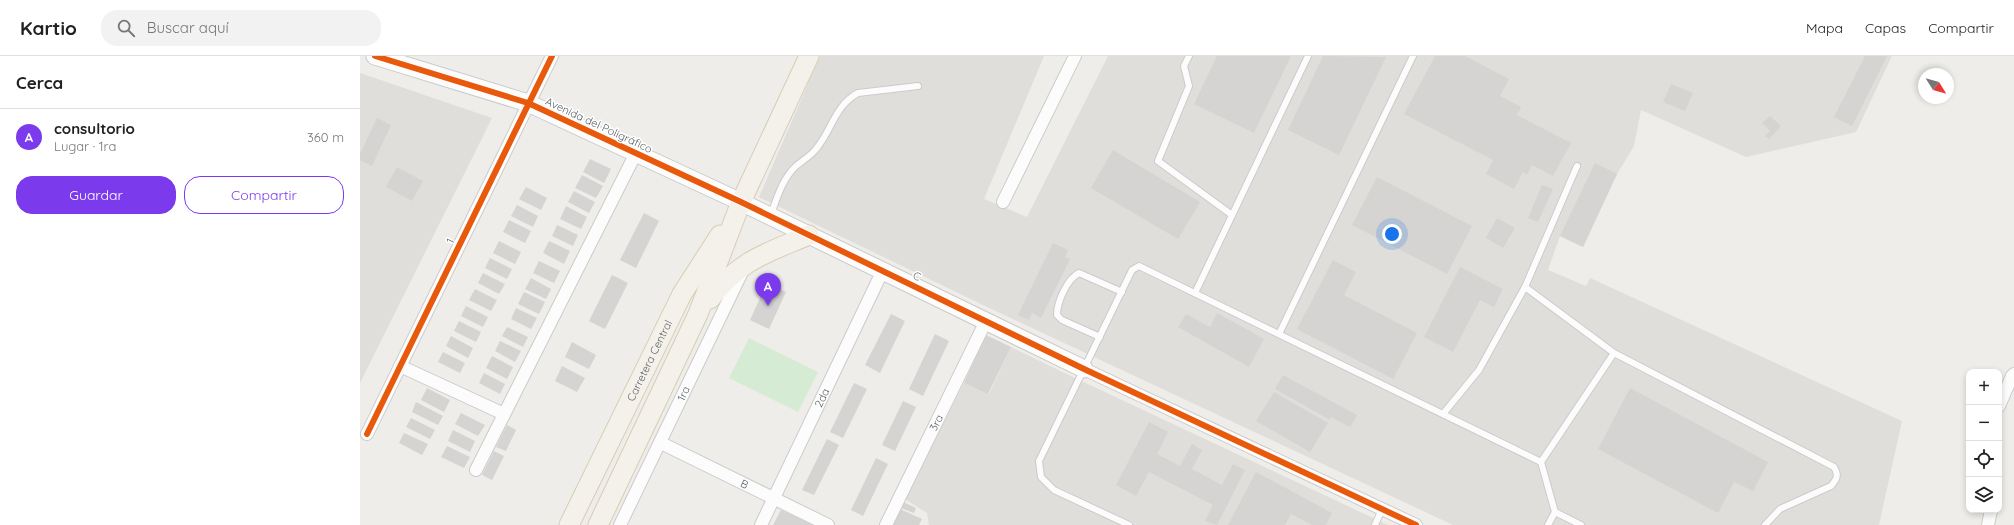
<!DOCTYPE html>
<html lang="es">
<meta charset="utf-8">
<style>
:root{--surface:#fff;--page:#f2f2f2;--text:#222;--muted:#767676;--line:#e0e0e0;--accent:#7c3aed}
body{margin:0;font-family:Quicksand,sans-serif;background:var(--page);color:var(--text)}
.controls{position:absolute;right:12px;bottom:12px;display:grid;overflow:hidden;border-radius:8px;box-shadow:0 2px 6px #0003}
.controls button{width:36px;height:36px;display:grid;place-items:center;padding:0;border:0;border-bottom:1px solid var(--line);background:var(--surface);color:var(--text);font:20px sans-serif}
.compass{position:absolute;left:1558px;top:12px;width:36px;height:36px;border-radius:50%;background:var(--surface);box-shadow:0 2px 6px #0003;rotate:127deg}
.you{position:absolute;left:1032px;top:178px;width:14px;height:14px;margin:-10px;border:3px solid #fff;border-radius:50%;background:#1a73e8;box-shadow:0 0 0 6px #1a73e833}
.badge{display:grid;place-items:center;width:26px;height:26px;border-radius:50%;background:var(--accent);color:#fff;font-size:13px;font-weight:700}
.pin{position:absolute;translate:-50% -33px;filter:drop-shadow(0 1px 2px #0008)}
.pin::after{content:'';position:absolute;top:21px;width:14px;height:12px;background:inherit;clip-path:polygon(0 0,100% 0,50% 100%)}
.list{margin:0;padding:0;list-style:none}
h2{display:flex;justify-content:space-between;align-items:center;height:52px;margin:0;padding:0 16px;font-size:17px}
h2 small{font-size:13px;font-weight:400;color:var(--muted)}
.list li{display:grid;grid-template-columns:26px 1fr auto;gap:12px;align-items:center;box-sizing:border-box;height:56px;padding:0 16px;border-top:1px solid var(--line)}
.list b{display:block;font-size:15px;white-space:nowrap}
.list p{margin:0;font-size:13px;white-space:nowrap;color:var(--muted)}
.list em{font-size:13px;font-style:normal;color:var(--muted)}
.actions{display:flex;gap:8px;padding:12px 16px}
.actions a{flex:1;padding:9px 0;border:1px solid var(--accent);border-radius:16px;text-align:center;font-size:14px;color:var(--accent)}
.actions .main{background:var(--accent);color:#fff}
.icon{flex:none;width:22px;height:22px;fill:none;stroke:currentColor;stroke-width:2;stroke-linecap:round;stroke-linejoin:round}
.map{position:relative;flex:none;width:1654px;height:469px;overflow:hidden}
header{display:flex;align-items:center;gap:24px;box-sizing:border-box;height:56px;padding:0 20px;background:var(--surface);border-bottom:1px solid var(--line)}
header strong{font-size:19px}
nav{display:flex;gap:22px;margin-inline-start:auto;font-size:14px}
.search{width:280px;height:36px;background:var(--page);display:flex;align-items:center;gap:10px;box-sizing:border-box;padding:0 14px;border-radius:16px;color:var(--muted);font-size:15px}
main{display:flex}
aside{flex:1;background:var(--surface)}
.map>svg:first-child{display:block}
</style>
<header>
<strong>Kartio</strong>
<div class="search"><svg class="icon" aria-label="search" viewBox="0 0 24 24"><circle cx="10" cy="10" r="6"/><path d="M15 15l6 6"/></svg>Buscar aquí</div>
<nav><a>Mapa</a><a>Capas</a><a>Compartir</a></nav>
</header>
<main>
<aside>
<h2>Cerca<small></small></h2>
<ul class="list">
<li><span class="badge">A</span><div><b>consultorio</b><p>Lugar · 1ra</p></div><em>360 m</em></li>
</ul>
<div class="actions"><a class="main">Guardar</a><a>Compartir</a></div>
</aside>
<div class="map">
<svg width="1654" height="469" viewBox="0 0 1654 469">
<rect width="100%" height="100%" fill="#eeede9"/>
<g fill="#dfdeda">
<path d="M460,0H684L624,143L667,161L748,0H1532L1496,76L1386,101L1281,54L1274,90L1257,118L1223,191L1200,180L1188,214L1226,230L1230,222L1542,365L1519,469H1093L623,249L399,141Z"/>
<path d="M0,17L132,62L0,327Z"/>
<path d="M651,291L715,322L1028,469H569L567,457L545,443L604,327L629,338Z"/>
</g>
<path fill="#d6ebd3" d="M389,282L458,316L438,356L369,322Z"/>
<g fill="#d5d4d2">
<path d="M857,0H931L894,77L834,48Z"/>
<path d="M963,0L1026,1L979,99L928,74Z"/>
<path d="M1075,0H1105L1149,23L1140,40L1161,51L1157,59L1211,87L1193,120L1172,109L1167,119L1163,116L1154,133L1126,118L1133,104L1044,58Z"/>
<path d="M1505,0H1527L1492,70L1474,61Z"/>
<path d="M1311,28L1333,37L1325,55L1303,46Z"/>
<path d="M1410,60L1421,70L1409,83L1405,80L1410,75L1402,67Z"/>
<path d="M17,62L31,69L12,110L0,104V98Z"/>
<path d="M753,94L840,146L818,183L731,132Z"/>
<path d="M230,103L251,113L244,127L223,116Z"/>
<path d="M1235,107L1257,118L1223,191L1200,180Z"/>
<path d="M37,111L63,125L52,145L26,131Z"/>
<path d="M222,119L243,130L236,142L215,132Z"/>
<path d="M1017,121L1112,170L1087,218L992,169Z"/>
<path d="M1182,129L1193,133L1178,166L1168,162Z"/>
<path d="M166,131L187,142L181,154L159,143Z"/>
<path d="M214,135L235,146L229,157L208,146Z"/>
<path d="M157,149L178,160L173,171L151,160Z"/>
<path d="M206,150L227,161L221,173L200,163Z"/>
<path d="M284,157L299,165L276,212L260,204Z"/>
<path d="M1137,162L1155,172L1143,192L1126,182Z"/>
<path d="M149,164L171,175L165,187L143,176Z"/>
<path d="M197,169L218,179L213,190L192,180Z"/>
<path d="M139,185L161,196L155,208L133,197Z"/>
<path d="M189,185L210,195L204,208L183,197Z"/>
<path d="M693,187L708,194L705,201L710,203L681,262L672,257L669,264L658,259Z"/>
<path d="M130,202L152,213L147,223L125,212Z"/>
<path d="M973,204L996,216L984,239L1057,277L1033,323L937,273Z"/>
<path d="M179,205L200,215L194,227L173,217Z"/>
<path d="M1100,211L1143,233L1134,251L1120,244L1093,296L1064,281Z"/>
<path d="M123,217L145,228L139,238L118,227Z"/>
<path d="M252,219L268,227L245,273L229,265Z"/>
<path d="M171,222L191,233L186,243L165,233Z"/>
<path d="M407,227L426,236L409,273L390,264Z"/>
<path d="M115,233L137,244L131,255L109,244Z"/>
<path d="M164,236L185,246L179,258L158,248Z"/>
<path d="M106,250L128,261L123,271L101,260Z"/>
<path d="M156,252L177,262L171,273L151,263Z"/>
<path d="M857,257L904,283L889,311L818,271L826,258L850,271Z"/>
<path d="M531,258L545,265L520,317L505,309Z"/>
<path d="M99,265L121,276L116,286L94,275Z"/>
<path d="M147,271L168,281L163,291L142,280Z"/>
<path d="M575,278L589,285L563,340L549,333Z"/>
<path d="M626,279L651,291L628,338L604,327Z"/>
<path d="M91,280L113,292L108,302L86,290Z"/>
<path d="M140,285L161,295L155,306L135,295Z"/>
<path d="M212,286L236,299L229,313L205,301Z"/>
<path d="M83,296L105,307L100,317L78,306Z"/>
<path d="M132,300L153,311L147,323L126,312Z"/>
<path d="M202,310L225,322L217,336L195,325Z"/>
<path d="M124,317L145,328L140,338L119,327Z"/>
<path d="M923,319L997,359L990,371L971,361L970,364L915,333Z"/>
<path d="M494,327L507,333L483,382L470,376Z"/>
<path d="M67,332L90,344L84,356L61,344Z"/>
<path d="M1270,332L1408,406L1393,435L1374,426L1358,457L1238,393Z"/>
<path d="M914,336L968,367L950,396L896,365Z"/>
<path d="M543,345L556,351L535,395L522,389Z"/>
<path d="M56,346L83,360L78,369L52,356Z"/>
<path d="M101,357L125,369L118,380L95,368Z"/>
<path d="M51,362L75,374L70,383L46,371Z"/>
<path d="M789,366L808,376L797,398L820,410L832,388L842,394L832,413L862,429L873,408L885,414L857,469L845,465L853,449L789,416L776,440L756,429Z"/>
<path d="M147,369L156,374L146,395L136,391Z"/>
<path d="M93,374L115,385L110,396L88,385Z"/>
<path d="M44,377L68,388L62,399L39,387Z"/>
<path d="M467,383L479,389L454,439L442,434Z"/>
<path d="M87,390L110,401L104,412L81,401Z"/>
<path d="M134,395L144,400L132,424L122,419Z"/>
<path d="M516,402L528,408L503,460L491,454Z"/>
<path d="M896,416L972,457L966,469H952L931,458L925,469H868Z"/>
<path d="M543,446L556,452L554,457L541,452Z"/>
<path d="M540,453L562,463L559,469H532Z"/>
<path d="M421,454L453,469H413Z"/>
</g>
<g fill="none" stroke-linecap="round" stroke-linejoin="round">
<defs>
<g id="lane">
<path d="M829,0L824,10L829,30L798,105L872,159"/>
<path d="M411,158C417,142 422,124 435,111C441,105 450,101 456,93C472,74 475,49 498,37L558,30"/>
<path d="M1165,231L1254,297"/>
<path d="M835,237L948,0"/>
<path d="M919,278L1053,0"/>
<path d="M740,281L702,264L697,259C697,246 707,223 719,217L762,236"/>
<path d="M1083,358L1119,314L1165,231L1217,110"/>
<path d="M1195,456L1221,469"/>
<path d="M769,469L694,434L681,421L679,405L772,214L779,210L1181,406"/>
<path d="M1015,469L1022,453"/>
<path d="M1188,469L1195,456L1181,406L1254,297L1474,411C1479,419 1477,423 1471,430L1420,453L1405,469"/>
</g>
<g id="street">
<path d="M643,146L715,0"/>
<path d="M40,310L144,358"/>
<path d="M724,313L1056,469"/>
<path d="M1639,350L1652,320L1654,318"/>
<path d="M7,378L192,0"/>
<path id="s1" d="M301,387L468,469"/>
<path d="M116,414L276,97"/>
<path id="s2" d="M260,469L383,214"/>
<path id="s3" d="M401,469L523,214"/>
<path id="s4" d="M526,469L626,265"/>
<path d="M1628,469L1631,454"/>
</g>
<path id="secondary" d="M15,0L168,47L381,146L724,313"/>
<g id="primary">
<path d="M350,243C379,204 407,197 449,179"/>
<path id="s5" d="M209,469L322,238L360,179"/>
<path d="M238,469L338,258L381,146L449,0"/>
</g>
</defs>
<use href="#lane" stroke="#cbcbcb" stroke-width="8"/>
<use href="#street" stroke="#cbcbcb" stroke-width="14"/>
<use href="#secondary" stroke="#c9caca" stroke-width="19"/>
<use href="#primary" stroke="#d8cdb5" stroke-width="21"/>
<use href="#lane" stroke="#fcfcfc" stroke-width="6"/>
<use href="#street" stroke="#fcfcfc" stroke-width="12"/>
<use href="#secondary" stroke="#fcfcfc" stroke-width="17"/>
<use href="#primary" stroke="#f3f1e9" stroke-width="19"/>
<defs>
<g id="cycleway">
<path d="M15,0L168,47L381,146L724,313L1056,469"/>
<path d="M7,378L192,0"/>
</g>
</defs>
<use href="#cycleway" stroke="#fff" stroke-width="8"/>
<use href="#cycleway" stroke="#e8590c" stroke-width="6"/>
</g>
<g text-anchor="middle" stroke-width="3" stroke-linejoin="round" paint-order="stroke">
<g font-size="11" fill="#5d6268" stroke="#fff">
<text transform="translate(239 69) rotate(25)" y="4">Avenida del Poligráfico</text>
<text transform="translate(90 185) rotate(-64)" y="4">1</text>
<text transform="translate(557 220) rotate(26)" y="4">C</text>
<text dy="4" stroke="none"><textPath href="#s5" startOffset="183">Carretera Central</textPath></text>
<text dy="4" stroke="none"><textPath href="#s2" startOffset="146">1ra</textPath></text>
<text dy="4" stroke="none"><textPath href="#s3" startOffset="141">2da</textPath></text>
<text dy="4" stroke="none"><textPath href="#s4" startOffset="114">3ra</textPath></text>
<text dy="4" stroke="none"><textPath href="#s1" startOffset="93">B</textPath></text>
</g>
</g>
</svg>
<div class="controls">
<button>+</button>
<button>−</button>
<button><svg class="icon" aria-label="locate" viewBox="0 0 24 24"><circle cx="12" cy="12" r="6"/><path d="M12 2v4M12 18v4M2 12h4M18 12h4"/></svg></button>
<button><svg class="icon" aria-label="layers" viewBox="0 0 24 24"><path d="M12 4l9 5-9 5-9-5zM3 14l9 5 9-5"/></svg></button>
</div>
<svg class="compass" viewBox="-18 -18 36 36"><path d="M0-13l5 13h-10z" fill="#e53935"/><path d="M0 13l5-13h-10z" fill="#767676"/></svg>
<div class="you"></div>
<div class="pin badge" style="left:408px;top:250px">A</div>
</div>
</main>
